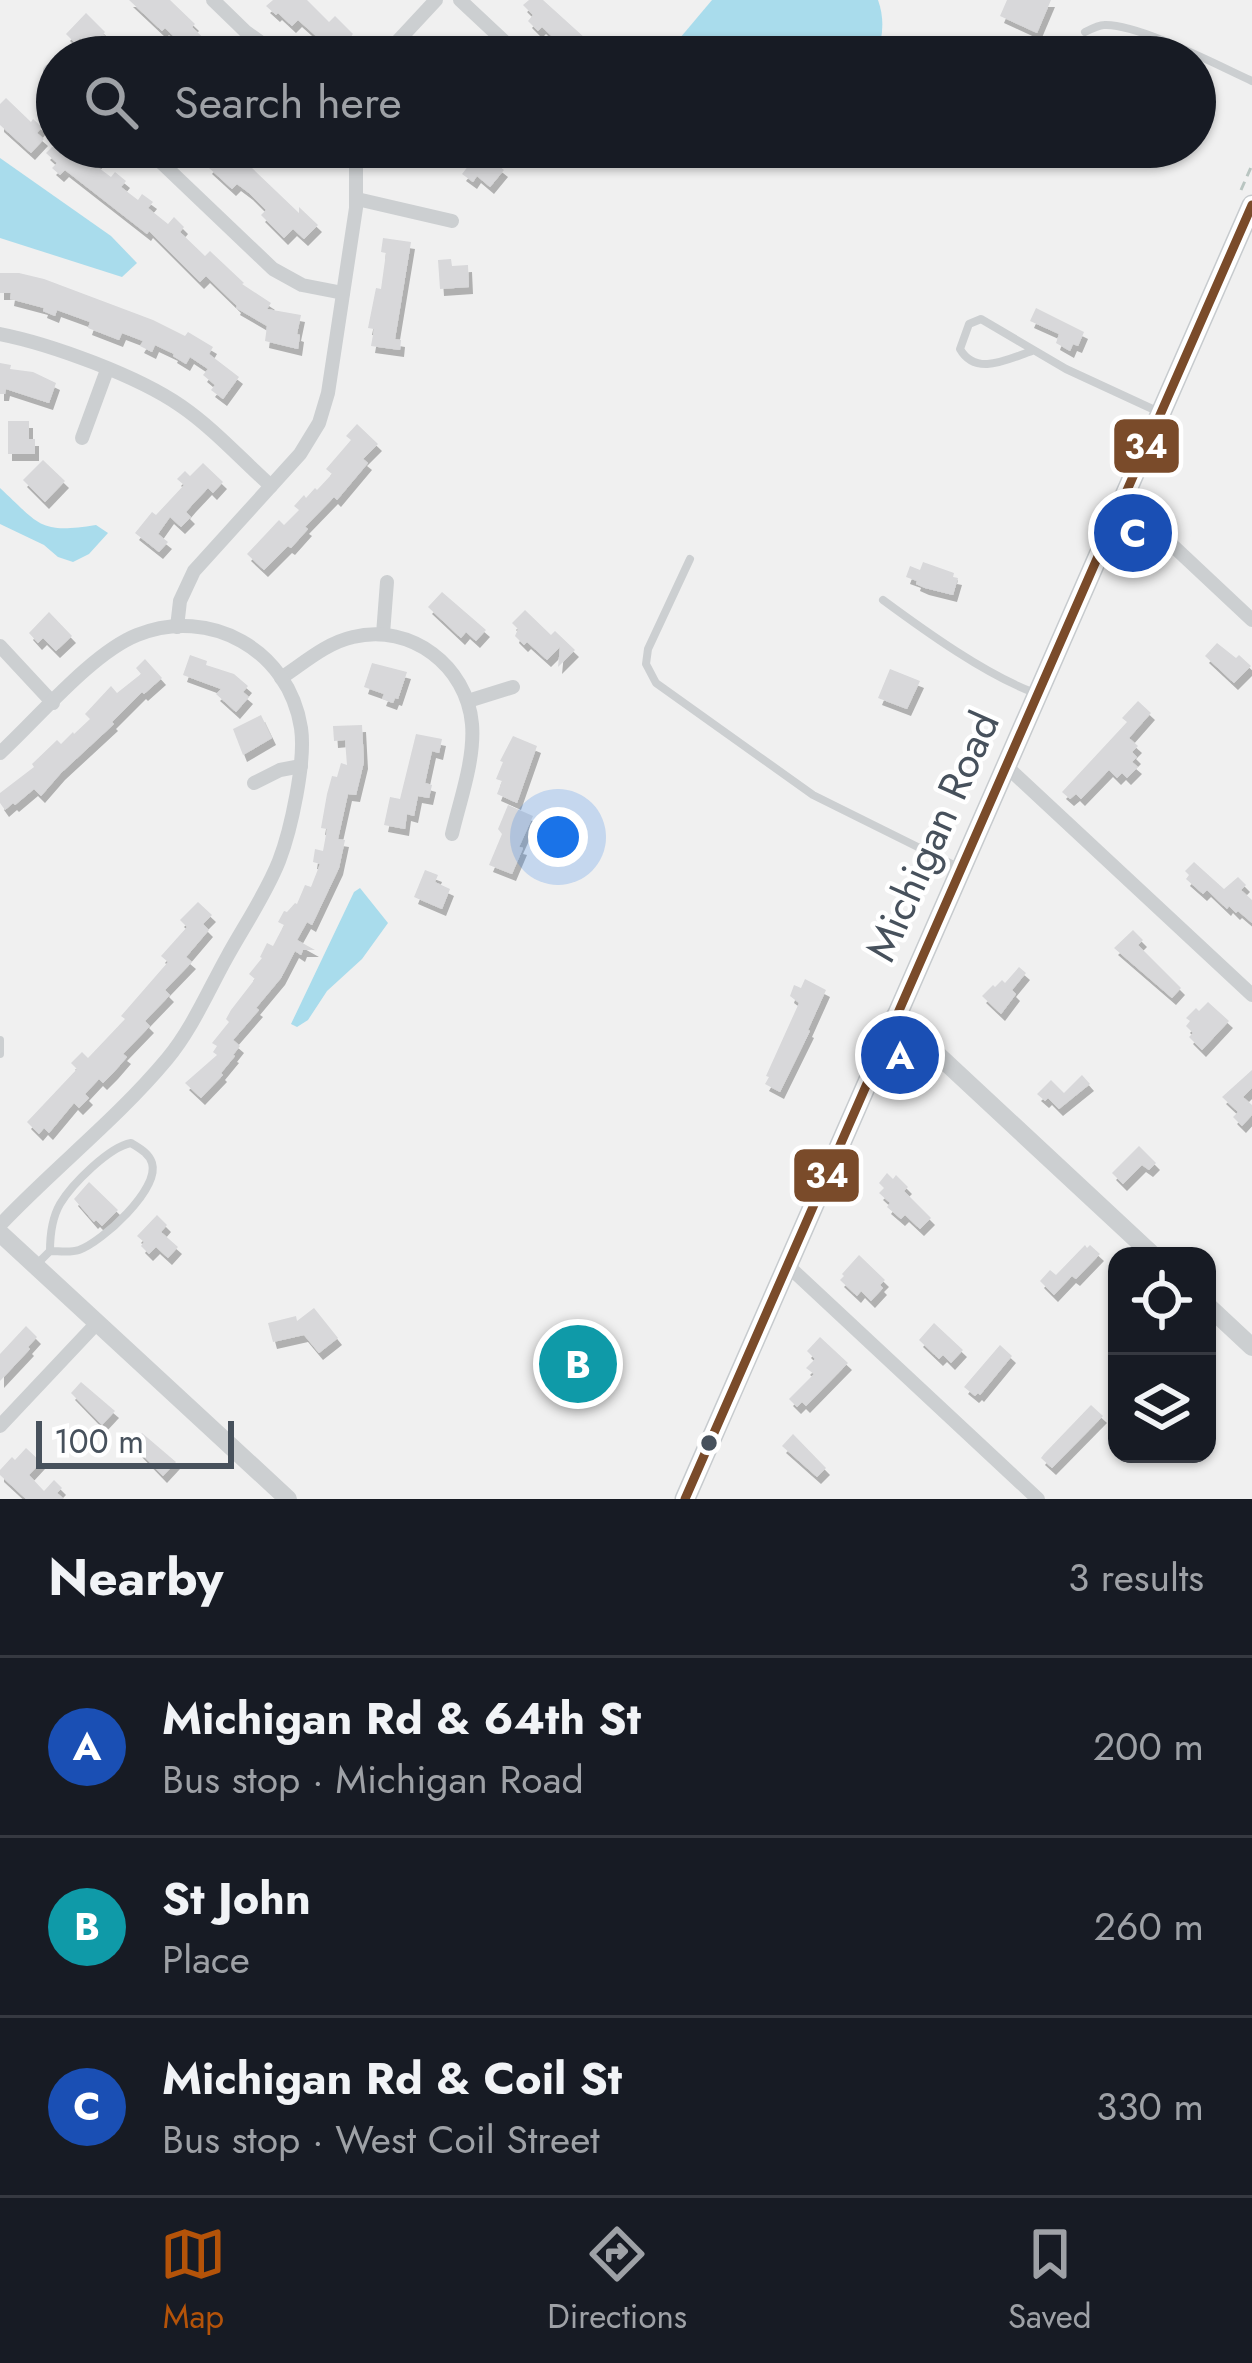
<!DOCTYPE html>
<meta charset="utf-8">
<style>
:root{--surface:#171b24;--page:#242831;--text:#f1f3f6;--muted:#9ea1a6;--line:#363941;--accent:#b45309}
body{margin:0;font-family:Jost,sans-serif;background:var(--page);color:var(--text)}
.controls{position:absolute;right:36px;bottom:36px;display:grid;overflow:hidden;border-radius:24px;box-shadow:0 3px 9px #0004}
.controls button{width:108px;height:108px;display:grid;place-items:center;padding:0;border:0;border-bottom:3px solid var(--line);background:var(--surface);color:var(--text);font:60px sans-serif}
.scale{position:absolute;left:36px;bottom:30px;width:198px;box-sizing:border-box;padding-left:12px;border:6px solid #47515c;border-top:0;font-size:33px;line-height:42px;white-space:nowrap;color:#47515c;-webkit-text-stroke:9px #fff;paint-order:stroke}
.you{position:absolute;left:558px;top:837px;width:42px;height:42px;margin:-30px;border:9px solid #fff;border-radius:50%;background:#1a73e8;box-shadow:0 0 0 18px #1a73e833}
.badge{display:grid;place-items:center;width:78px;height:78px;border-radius:50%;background:var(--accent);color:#fff;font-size:39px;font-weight:700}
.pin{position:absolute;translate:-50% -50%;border:6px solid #fff;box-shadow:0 3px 12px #0006}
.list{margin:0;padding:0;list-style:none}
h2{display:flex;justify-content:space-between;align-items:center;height:156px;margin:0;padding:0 48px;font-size:51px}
h2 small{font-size:39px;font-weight:400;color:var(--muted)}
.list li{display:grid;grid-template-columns:78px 1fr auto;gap:36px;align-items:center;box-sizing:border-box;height:180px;padding:0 48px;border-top:3px solid var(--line)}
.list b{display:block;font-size:45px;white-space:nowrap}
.list p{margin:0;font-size:39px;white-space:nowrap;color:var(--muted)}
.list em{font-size:39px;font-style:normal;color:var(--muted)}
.icon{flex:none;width:66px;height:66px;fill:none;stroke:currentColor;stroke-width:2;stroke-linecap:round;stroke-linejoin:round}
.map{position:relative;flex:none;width:1252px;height:1499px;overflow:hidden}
.search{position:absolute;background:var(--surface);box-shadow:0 3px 9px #0004;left:36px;right:36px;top:36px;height:132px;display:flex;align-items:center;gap:30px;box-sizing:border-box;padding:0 42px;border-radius:66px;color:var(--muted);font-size:45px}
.sheet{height:696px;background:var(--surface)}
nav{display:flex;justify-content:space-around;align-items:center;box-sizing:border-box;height:168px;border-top:3px solid var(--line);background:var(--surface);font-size:33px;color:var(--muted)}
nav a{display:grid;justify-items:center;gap:6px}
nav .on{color:var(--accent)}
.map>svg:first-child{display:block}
</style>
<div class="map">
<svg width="1252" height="1499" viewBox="0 0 1252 1499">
<defs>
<filter id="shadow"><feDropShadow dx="4" dy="7" stdDeviation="0" flood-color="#0004"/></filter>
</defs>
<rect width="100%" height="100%" fill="#f0f0f0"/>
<g fill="#a9dcec">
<path d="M712,0H878C885,19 883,38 876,57H664Z"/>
<path d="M0,158L111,236L137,263L122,277L0,238Z"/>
<path d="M0,488C40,525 39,534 96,525L108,533L89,554L73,562L58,557L44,545L0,524Z"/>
<path d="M360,888L388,923L362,959L327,991L308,1020L297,1027L291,1024L354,892Z"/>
</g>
<g fill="#d8d8da" filter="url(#shadow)">
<path d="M129,0H170L195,24L192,27L216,50L209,57H195L165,28L162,31Z"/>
<path d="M273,0H307L329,22L335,16L353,34L340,48L331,40L326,45L298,20L292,26L278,13L276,15L266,6Z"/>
<path d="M529,0H543L606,57H568L556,46L559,43L542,27L538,31L528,21L533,15L523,5Z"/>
<path d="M1007,0H1051L1037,33L1000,16Z"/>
<path d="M86,13L105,32L103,34L126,57H100L80,38L75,43L66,34Z"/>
<path d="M6,98L31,122L33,119L42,127L37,133L44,139L31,153L0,125V104Z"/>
<path d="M52,147H70L84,160L89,153L99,160L95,165L111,177L115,172L126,181L121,187L138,200L142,194L153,202L148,208L168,224L174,217L184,227L180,232L205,256L210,251L244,283L242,284L271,303L267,309L301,315L297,334L300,335L298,349L265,341L267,326L236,308L237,306L206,276L200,282L149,231L147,234L65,170L60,175L52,168L57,163L46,153Z"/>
<path d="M198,147H230L299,213V207L318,225L304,239L293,229L284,238L261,215L266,210L249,193L237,184L232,189L208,167L213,161Z"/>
<path d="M480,151L504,170L490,187L477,176L473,182L462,174Z"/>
<path d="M383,238L411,242L395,339L401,340L400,350L371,346L374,329L368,328L376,288L381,289L386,253L381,252Z"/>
<path d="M451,259L452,266L468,265L469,287L440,289L438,260Z"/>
<path d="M0,273H19L44,279L153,320L185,336L188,332L213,347L209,354L239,377L223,399L211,390L215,385L203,375L208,369L190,357L186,364L173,356L174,354L155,345L152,352L140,346L143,341L122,333L119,340L88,328L90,322L57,310L55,316L43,311L44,308L10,299L11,293H0Z"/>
<path d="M1036,308L1084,332L1078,346L1073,344L1070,351L1056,343L1059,334L1030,321Z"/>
<path d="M0,363L11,365L10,369L33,372L56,383L49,403L6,389L5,394H0Z"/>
<path d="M8,421H29V439H35V454H8Z"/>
<path d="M357,424L378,444L363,459L368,463L337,500L334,497L305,527L308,529L291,548L288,546L264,570L247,554L279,520L284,525L299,510L294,506L304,495L306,498L315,488L317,490L332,474L326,469L351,440L346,436Z"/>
<path d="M43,460L65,481L45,502L23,480Z"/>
<path d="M203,463L223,482L213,493L208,488L192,505L186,512L191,517L181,527L170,517L158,534L168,542L159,552L135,533L152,512L156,515L184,485L177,479L185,471L190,476Z"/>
<path d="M923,562L954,573L953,577L958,578L953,595L925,588L916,584L917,581L906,577L910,566L920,570Z"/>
<path d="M442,592L486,630L476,641L466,632L461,638L428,607Z"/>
<path d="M525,610L551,635L555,631L575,650L558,667L560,647L547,660L527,642L524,645L515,636L518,629L512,623Z"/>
<path d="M49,612L72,636L56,651L43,638L38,643L29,633Z"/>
<path d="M1217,643L1236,658L1239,655L1251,666L1234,683L1205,656Z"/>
<path d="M190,655L207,661L206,665L234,674L248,686L243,692L249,697L236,712L216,694L221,689L183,675Z"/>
<path d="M145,659L162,678L144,694L142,692L112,722L114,724L61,773L41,796L34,789L15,805L13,803L5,810L0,803V793L34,767L32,764L57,740L61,744L73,732L74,734L90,719L85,714L111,686L117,693L141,674L136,668Z"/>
<path d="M372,663L407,672L398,699L395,698L393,703L382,699L384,694L364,687Z"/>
<path d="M890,669L920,681L907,709L878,698Z"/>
<path d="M1138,701L1151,713L1129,738L1138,746L1132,752L1137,757L1132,762L1138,767L1127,778L1122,773L1117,778L1109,770L1081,799L1076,794L1070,799L1062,792L1127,722L1122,718Z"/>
<path d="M261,715L272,738L243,755L233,729Z"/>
<path d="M362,725L364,762L356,795L348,794L338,839L345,840L339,868L312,925L307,922L297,940L315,950H303L301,955L295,951L281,978L256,1008L259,1010L233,1040L240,1046L233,1055L235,1056L221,1073L223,1075L201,1098L185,1083L217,1055L213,1052L217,1046L212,1043L229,1022L226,1019L231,1010L255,979L249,974L262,958L260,957L267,943L273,946L284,925L278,922L284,911L287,912L295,903L297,904L305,885L311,887L320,864L313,862L315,849L323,851L327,829L321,828L327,794L332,776L337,777L341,763L347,765L345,740L334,741L333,726Z"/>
<path d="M416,734L442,739L439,753L432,751L425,783L432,785L429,798L418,796L414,816L407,814L405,829L384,825L390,797L400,799Z"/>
<path d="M513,736L537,746L517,803L497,794L502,781L496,779L503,762L500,761Z"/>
<path d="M508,805L533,816L519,847L523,848L512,874L489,865L502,834L498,829Z"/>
<path d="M1194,862L1224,889L1238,877L1246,885L1241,890L1252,900V923L1238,911L1236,913L1229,906L1227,909L1207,890L1203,894L1186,879L1189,875L1185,871Z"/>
<path d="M425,870L438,875L435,882L450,889L442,909L414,897Z"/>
<path d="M198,902L212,915L203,924L209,930L186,957L192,962L165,990L170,995L145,1021L150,1026L123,1054L127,1057L114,1072L103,1083L99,1079L85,1094L89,1098L79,1108L74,1103L49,1133L44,1128L39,1134L27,1122L77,1069L71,1063L82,1052L88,1058L125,1019L121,1016L168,962L161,956L187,927L180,920Z"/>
<path d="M1133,930L1143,940L1138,945L1181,988L1172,998L1114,948Z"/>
<path d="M1019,967L1026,973L1012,990L1016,994L1001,1014L982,996L993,985L995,987L1002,980L1005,983Z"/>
<path d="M805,979L826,990L808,1030L810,1031L780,1092L765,1084L769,1077L766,1076L799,1003L790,996L794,985L801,988Z"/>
<path d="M1208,1002L1229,1021L1202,1050L1189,1037L1193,1033L1186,1026L1190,1021L1186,1018L1196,1008L1199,1011Z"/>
<path d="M1252,1070V1088L1243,1097L1252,1105V1115L1242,1126L1233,1117L1238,1112L1222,1097Z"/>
<path d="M1082,1075L1090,1084L1059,1109L1048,1098L1045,1101L1037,1094L1051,1080L1064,1093Z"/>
<path d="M1139,1146L1156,1163L1149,1170L1142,1165L1123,1184L1112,1173Z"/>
<path d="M887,1173L893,1179L896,1175L908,1187L904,1191L931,1218L920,1229L905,1215L901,1219L887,1207L890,1203L879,1193L884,1188L879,1183Z"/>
<path d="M89,1182L118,1210L102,1226L96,1220L94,1222L74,1199Z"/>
<path d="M157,1215L167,1225L161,1232L178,1247L168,1258L156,1247L149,1254L141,1246L144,1242L137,1236Z"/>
<path d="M1085,1245L1087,1248L1090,1245L1100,1254L1076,1279L1072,1276L1054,1295L1040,1281L1050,1270L1056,1275Z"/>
<path d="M859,1255L885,1280L880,1285L883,1288L871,1301L861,1291L857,1296L840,1280L844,1276L842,1274Z"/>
<path d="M314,1308L338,1338L319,1353L304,1335L273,1342L268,1323L296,1316L297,1321Z"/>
<path d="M934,1323L963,1350L951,1363L943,1355L939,1359L919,1340Z"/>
<path d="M26,1326L37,1337L28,1347L30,1349L0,1381V1354Z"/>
<path d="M820,1337L848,1363L806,1406L802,1402L797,1407L789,1399L814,1374L806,1368L815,1359L807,1351Z"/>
<path d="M581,1343L599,1358L581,1378L575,1373L562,1388L551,1378Z"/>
<path d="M1000,1345L1012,1356L980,1395L978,1393L975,1396L964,1387Z"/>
<path d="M81,1382L115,1411L102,1425L71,1393Z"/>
<path d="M1091,1405L1103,1416L1052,1468L1041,1458L1044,1454Z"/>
<path d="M142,1433L176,1462L163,1476L132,1444Z"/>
<path d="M793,1434L826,1468L817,1477L782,1446Z"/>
<path d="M26,1448L41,1462L29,1475L44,1491L54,1480L62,1488L57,1493L64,1499H26L0,1475V1470L12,1457L15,1460Z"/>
</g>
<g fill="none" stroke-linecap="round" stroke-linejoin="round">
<path stroke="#b9c5c1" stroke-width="3" stroke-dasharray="9 6" stroke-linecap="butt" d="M1241,190L1252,165"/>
<g stroke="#cccfd1" stroke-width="8">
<path d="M1085,32C1089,30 1100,25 1104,25C1137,23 1219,66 1252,81"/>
<path d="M1032,351C1008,359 976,377 960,349L969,324L981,319L1066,369L1159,412"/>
<path d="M690,559L648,649L646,664L656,683L813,795L958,867"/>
<path d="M883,600C925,631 986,675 1035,693"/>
<path d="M0,1040V1054"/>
<path d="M37,1264L50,1251C59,1251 70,1253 79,1250C102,1242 160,1189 152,1163C149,1153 139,1148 131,1143C109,1147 72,1184 60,1204C52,1218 50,1235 50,1251"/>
</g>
<g stroke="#cccfd1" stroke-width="14">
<path d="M213,0L246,32L281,57"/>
<path d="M460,0L521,57"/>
<path d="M383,57L436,0"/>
<path d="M50,71L57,74"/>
<path d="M145,147L273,269L302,285L343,293"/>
<path d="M357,199L452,221"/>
<path d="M0,334C51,344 138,376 181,406C213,428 241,459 271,486"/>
<path d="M82,438L107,370"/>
<path d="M1123,499L1252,620"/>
<path d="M177,627L180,601L194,571L300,454L319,423L328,393L356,208V147"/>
<path d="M383,634L387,582"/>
<path d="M0,646L53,703"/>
<path d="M281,678C304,663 326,643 353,637C411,623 467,666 472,724C475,759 460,800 452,834"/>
<path d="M468,701L513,687"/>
<path d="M0,753C38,718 92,653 137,635C210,606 289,650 301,728C306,761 291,830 279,861C266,894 244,926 227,957C208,991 192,1029 167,1059C117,1119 54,1168 0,1225"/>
<path d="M1005,765L1252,995"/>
<path d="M254,783L280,770L301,766"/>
<path d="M786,1264L1038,1499"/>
<path d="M0,1426L97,1323"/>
</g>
<g stroke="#cccfd1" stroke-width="18">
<path d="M895,1015L1154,1256"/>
<path d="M0,1233L288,1499"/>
<path d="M1207,1305L1252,1347"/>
</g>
<path stroke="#c7cbce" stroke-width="21" d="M685,1499L1252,205"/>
<defs>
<path id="bus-1" d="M685,1499L1252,205"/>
</defs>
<use href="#bus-1" stroke="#fff" stroke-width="18"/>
<use href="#bus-1" stroke="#7a4b2a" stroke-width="9"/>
</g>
<circle fill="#47515c" stroke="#fff" stroke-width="4.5" cx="709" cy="1443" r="10"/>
<g text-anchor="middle" stroke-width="9" stroke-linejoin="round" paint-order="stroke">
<g font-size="42" fill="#47515c" stroke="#fff">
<text transform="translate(932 836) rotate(-66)" y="15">Michigan Road</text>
</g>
</g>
<g stroke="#fff" stroke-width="4.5">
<rect x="1112" y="417" width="69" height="58" rx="12" fill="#7a4b2a"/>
<rect x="792" y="1147" width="69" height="57" rx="12" fill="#7a4b2a"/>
</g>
<g font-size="33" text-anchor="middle" font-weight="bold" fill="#fff">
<text x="1146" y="458">34</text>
<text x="827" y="1187">34</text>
</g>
</svg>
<div class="controls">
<button><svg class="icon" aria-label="locate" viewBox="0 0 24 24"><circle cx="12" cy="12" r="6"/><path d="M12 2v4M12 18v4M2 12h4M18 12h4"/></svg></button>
<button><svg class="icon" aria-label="layers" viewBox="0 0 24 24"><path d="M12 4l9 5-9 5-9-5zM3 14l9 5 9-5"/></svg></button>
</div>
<div class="scale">100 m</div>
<div class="you"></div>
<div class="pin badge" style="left:900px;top:1055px;background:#1a4fb4">A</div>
<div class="pin badge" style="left:578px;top:1364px;background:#0f9aa8">B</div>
<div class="pin badge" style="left:1133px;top:533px;background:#1a4fb4">C</div>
<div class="search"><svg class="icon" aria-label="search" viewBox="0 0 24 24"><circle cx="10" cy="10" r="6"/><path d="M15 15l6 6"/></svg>Search here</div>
</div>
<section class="sheet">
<h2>Nearby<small>3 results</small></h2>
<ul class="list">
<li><span class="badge" style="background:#1a4fb4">A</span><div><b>Michigan Rd &amp; 64th St</b><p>Bus stop · Michigan Road</p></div><em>200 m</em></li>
<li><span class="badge" style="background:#0f9aa8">B</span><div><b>St John</b><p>Place</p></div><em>260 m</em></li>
<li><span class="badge" style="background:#1a4fb4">C</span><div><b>Michigan Rd &amp; Coil St</b><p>Bus stop · West Coil Street</p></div><em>330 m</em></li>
</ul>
</section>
<nav>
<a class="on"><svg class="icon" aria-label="map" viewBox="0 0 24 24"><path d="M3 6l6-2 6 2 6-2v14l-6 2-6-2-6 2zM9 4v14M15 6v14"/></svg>Map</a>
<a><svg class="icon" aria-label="directions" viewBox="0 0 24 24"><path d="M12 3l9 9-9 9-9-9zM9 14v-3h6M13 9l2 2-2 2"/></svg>Directions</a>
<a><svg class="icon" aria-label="saved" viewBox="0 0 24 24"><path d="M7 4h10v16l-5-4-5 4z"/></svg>Saved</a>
</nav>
